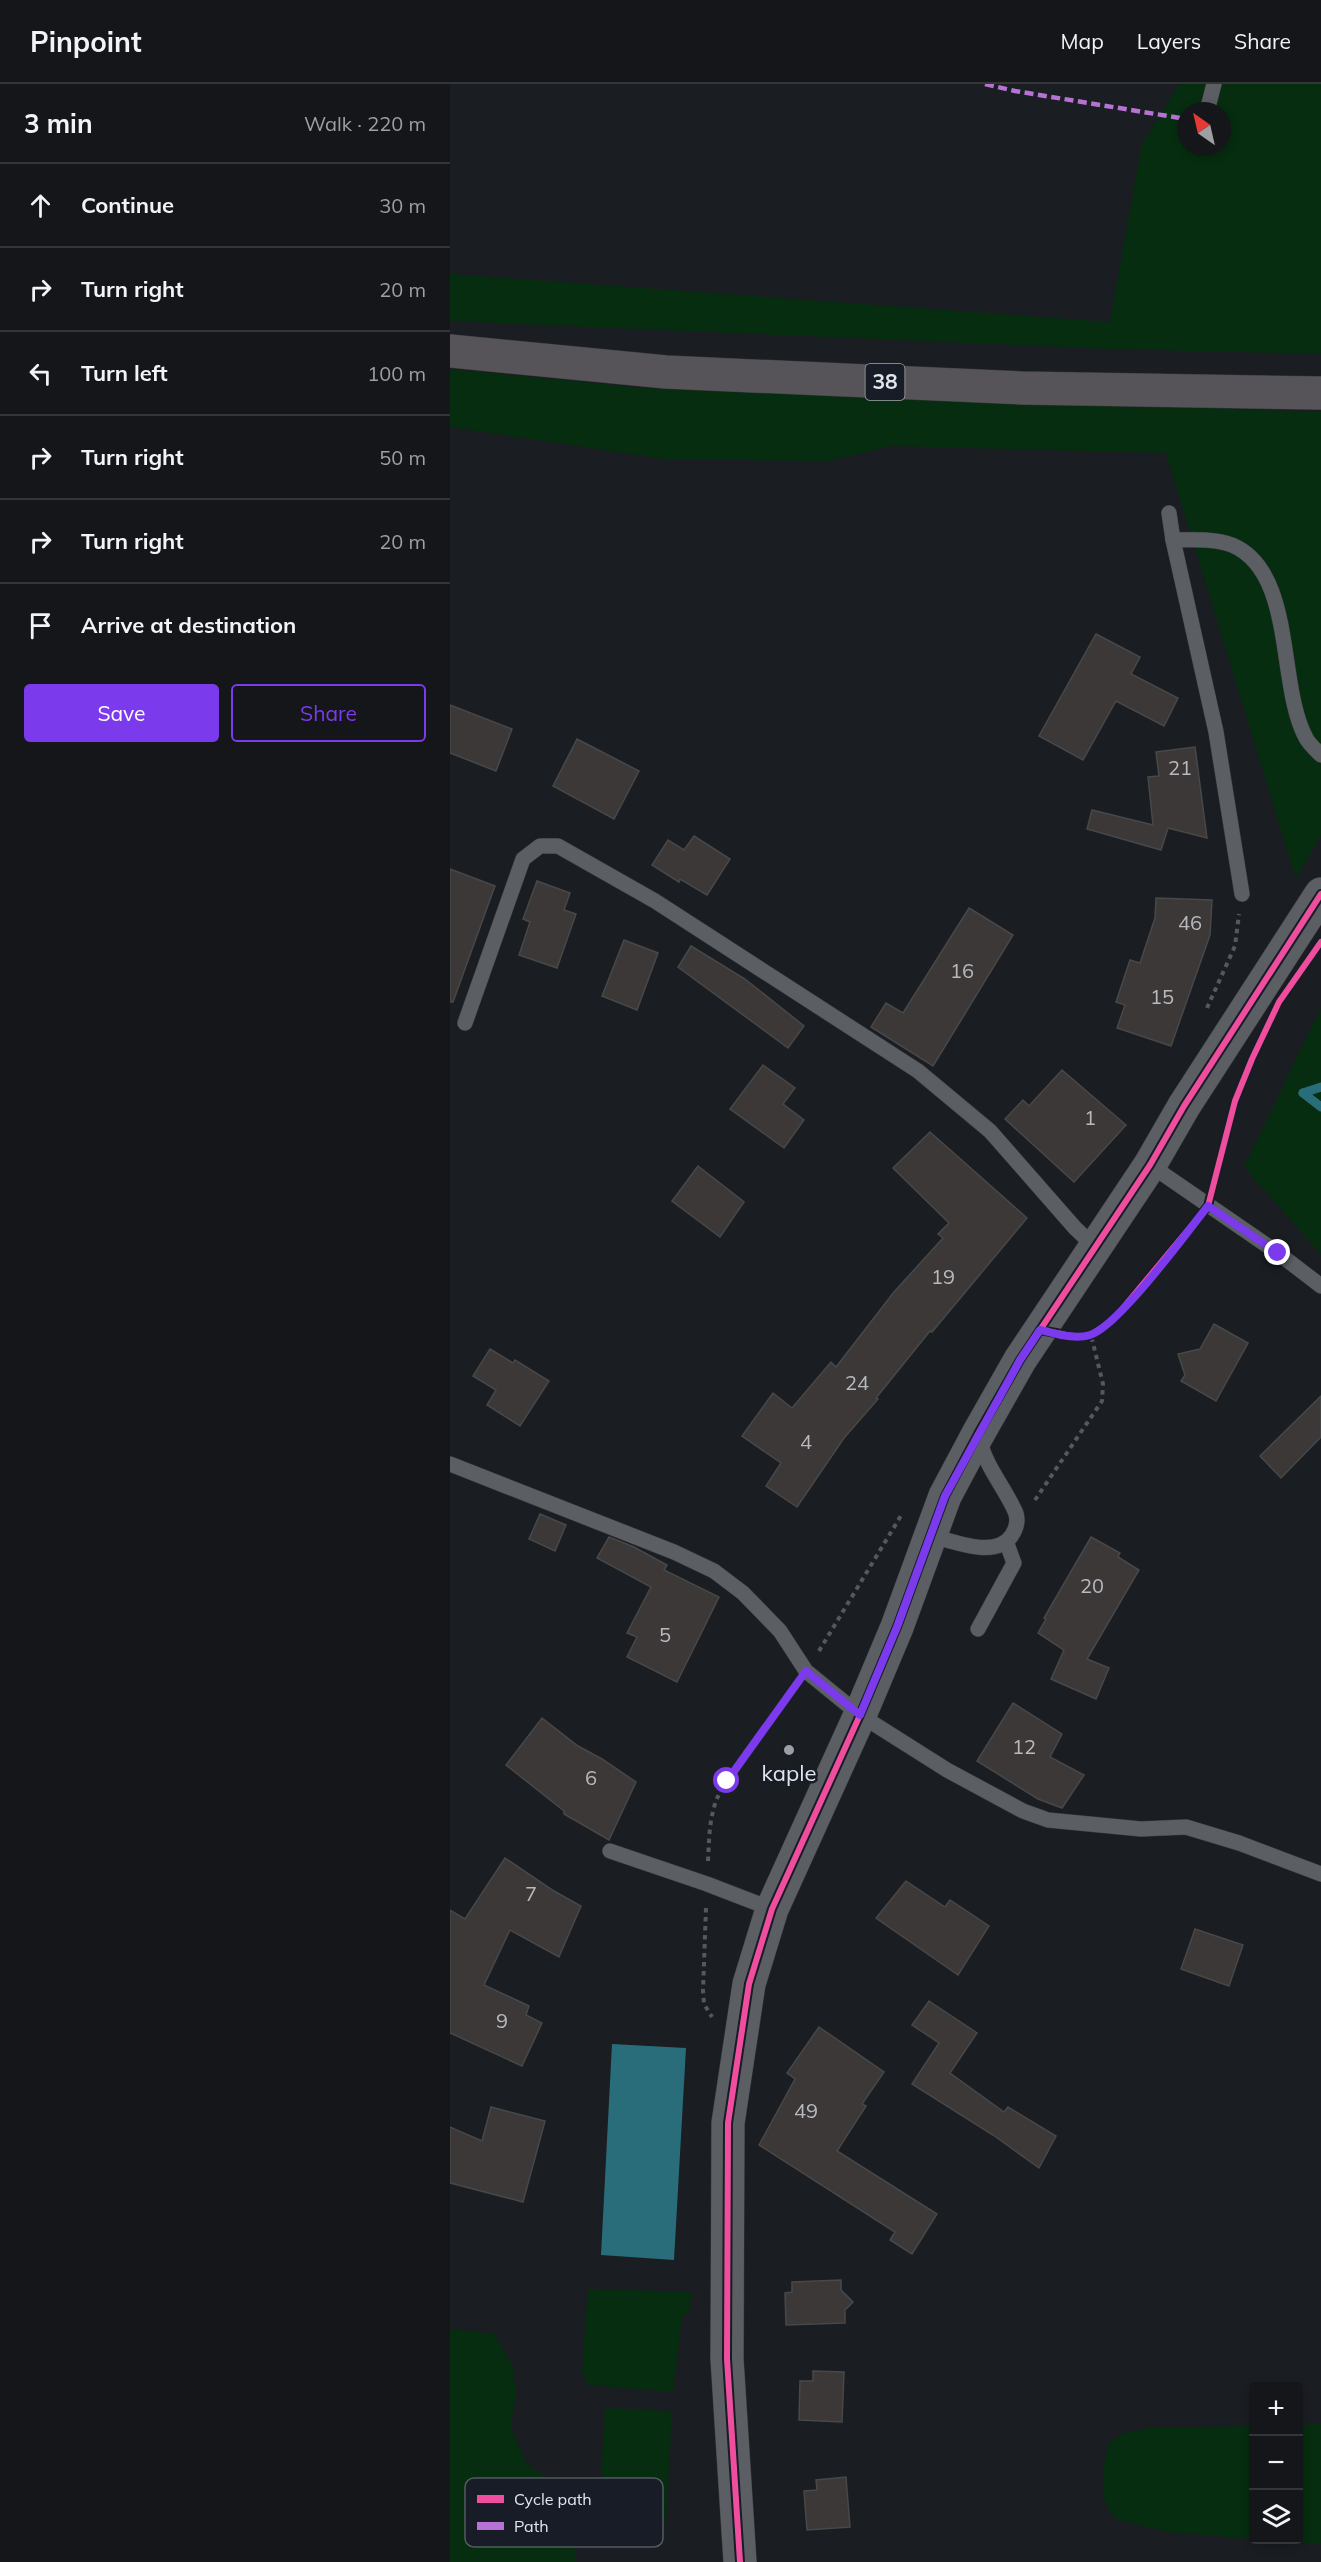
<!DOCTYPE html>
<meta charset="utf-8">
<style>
:root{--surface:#14161a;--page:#1d1f23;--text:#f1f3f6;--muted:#9d9fa2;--line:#333539;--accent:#7c3aed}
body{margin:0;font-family:Mulish,sans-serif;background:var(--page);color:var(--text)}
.controls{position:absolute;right:18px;bottom:18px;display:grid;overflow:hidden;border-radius:6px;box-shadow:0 3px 9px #0003}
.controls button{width:54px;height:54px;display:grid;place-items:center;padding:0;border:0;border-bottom:2px solid var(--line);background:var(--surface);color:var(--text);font:30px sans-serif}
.compass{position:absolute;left:727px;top:18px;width:54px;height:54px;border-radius:50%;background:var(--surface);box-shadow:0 3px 9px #0003;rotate:326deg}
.stop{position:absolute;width:18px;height:18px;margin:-14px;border:4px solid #7c3aed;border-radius:50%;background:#fff}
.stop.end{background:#7c3aed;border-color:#fff;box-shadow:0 2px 6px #0008}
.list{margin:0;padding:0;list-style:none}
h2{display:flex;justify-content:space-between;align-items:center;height:78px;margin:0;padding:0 24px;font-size:26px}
h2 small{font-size:20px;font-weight:400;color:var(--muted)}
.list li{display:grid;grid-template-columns:39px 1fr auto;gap:18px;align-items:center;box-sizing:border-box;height:84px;padding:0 24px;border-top:2px solid var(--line)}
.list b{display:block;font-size:22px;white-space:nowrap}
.list em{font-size:20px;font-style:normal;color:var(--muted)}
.actions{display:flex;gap:12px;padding:18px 24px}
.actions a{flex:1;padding:14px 0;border:2px solid var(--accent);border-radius:6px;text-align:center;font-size:21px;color:var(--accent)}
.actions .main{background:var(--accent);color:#fff}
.icon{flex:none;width:33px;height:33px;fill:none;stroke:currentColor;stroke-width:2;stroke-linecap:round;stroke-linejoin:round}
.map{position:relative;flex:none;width:871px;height:2478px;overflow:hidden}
header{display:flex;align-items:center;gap:36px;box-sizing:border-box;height:84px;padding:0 30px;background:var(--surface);border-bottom:2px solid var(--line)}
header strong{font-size:28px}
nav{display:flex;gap:33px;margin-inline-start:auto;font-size:21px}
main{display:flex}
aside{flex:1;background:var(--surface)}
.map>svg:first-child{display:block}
</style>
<header>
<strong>Pinpoint</strong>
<nav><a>Map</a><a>Layers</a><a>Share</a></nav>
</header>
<main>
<aside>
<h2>3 min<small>Walk · 220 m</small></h2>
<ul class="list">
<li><svg class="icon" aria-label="ahead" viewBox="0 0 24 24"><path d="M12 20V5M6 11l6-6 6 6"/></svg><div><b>Continue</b></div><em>30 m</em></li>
<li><svg class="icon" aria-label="right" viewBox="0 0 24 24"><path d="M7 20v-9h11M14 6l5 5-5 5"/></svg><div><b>Turn right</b></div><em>20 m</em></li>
<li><svg class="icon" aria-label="left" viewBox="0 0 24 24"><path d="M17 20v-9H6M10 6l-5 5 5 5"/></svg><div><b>Turn left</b></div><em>100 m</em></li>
<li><svg class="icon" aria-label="right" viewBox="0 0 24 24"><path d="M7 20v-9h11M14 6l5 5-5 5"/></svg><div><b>Turn right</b></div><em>50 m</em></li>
<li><svg class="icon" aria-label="right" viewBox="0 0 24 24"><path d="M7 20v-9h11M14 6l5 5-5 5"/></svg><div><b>Turn right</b></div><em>20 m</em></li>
<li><svg class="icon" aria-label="arrive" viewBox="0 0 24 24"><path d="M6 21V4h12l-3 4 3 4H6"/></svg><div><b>Arrive at destination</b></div></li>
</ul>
<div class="actions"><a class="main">Save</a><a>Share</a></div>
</aside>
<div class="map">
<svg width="871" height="2478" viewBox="0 0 871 2478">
<rect width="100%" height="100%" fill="#1a1d22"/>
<g fill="#062d0f" fill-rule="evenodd">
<path d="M730,0H871V270L662,265L0,237V190L660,238L692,59ZM736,27H772V63H736Z"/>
<path d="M0,285L194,304L871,328V751L846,795L716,369L443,362L377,377L214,375L0,343Z"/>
<path d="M871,924V1170L794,1083Z"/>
<path d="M138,2205L241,2208L240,2228L232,2232L223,2308L138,2301L132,2289Z"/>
<path d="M0,2245L45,2250L63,2283L66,2310L61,2343L76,2379L98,2395L118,2416L126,2478H0Z"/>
<path d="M155,2324L222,2327L216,2439L149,2436Z"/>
<path d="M871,2340V2460L816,2456H848L849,2341Z"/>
<path d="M803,2342V2455L718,2448L668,2436C645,2418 654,2385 658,2360L674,2349L700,2344Z"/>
</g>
<path fill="#2a6d7a" d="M162,1960L236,1964L224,2176L151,2171Z"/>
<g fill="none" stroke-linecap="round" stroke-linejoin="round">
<g stroke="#2a6d7a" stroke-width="9">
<path d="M853,1009L871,1023"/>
<path d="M853,1009L871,1003"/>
</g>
</g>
<g fill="#3b3837" stroke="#484849" stroke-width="1.5">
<path d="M646,550L690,573L681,590L728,614L714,642L666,617L633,676L589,652Z"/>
<path d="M0,621L62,645L46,687L0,669Z"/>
<path d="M127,655L189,687L164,735L103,702Z"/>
<path d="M745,663L757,754L718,744L711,766L637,745L642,726L703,741L698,693L709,692L706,668Z"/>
<path d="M244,752L280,775L257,811L230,795L229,798L202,781L218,756L234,766Z"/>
<path d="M0,785L45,802L3,918H0Z"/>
<path d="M87,797L120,809L114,826L126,830L107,884L69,871L80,838L73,835Z"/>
<path d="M706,814L762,816L760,851L721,962L667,944L675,921L666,918L680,876L690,879L705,834Z"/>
<path d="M519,824L563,851L483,982L421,943L436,919L453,929Z"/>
<path d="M174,856L208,869L187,926L152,912Z"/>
<path d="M241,862L295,895L354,942L338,964L228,883Z"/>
<path d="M313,981L345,1004L333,1020L354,1036L334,1064L280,1025Z"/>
<path d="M612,986L676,1041L624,1098L555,1035L573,1016L579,1022Z"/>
<path d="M480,1048L577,1134L482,1248L480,1247L426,1314L428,1315L394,1354L347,1423L316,1402L331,1379L292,1352L323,1309L342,1324L381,1278L386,1283L444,1208L493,1154L488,1150L499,1139L443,1084Z"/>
<path d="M248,1082L294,1118L270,1153L222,1117Z"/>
<path d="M764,1240L798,1259L766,1317L731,1297L735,1291L728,1270L750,1265Z"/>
<path d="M40,1265L63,1279L65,1276L99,1297L70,1342L37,1321L46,1306L23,1292Z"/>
<path d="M871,1312V1353L831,1394L810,1372Z"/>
<path d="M90,1430L116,1441L105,1467L79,1455Z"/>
<path d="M159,1453L184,1463L217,1481L214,1486L269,1513L227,1598L177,1573L187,1553L177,1549L201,1503L147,1474Z"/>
<path d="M641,1453L670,1469L668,1473L689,1486L637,1575L659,1584L646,1615L601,1595L614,1566L588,1549L596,1535L594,1534Z"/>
<path d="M563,1619L612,1650L600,1673L634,1691L612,1724L588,1715L527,1677Z"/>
<path d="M92,1634L128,1662L152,1675L186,1698L159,1756L114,1730V1727L56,1681Z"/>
<path d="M55,1774L104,1807L131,1822L109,1873L60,1846L34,1901L79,1922L76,1931L92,1939L72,1982L0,1949V1826L15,1835Z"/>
<path d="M456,1797L495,1823L500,1816L539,1842L508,1891L426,1834Z"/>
<path d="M745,1845L793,1861L779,1902L731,1885Z"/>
<path d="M479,1917L527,1949L500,1989L554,2028L558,2023L606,2052L589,2084L543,2051L462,2000L489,1959L462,1941Z"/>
<path d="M369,1943L434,1988L412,2020L416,2022L387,2067L487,2130L462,2170L440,2156L445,2148L309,2061L345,1995L337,1989Z"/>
<path d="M41,2023L95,2037L73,2118L0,2099V2043L32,2057Z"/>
<path d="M391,2196V2206L403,2218L395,2226V2239L336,2241L335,2209L342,2208V2198Z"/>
<path d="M363,2287L394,2288L392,2338L349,2336L350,2297H363Z"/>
<path d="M396,2393L400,2443L357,2446L354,2407L367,2406L366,2396Z"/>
</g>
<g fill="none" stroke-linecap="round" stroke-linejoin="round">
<defs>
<g id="service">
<path d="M757,27L764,0"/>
<path d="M719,429L723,456L766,648L792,810"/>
<path d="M723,456C743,456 763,454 782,461C846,488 827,601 856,654C859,660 866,666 871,671"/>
<path d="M15,939L73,775L90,762H108L205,817L468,987L540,1047L625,1144L645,1163"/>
<path d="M700,1081L828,1169L871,1202"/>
<path d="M0,1380L224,1468L264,1487L293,1509L330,1547L356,1587L410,1631L497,1686L573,1727L598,1736L691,1745L736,1743L789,1759L871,1790"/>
<path d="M479,1451C503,1457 546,1476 562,1451C567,1443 569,1434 564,1425C552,1400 535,1381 529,1354"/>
<path d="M528,1545L564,1479L557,1460"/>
<path d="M160,1767L257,1800L322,1825"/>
</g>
<path id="tertiary" d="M290,2478L277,2275L278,2039L299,1900L322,1825L410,1631L447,1543L495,1412L528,1350L570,1276L700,1081L734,1022L871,810"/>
<path id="primary" d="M0,267L216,288L572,304L871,309"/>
</defs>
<use href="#service" stroke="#36383c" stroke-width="16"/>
<use href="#tertiary" stroke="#36383c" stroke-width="34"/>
<use href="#primary" stroke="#36383c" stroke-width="34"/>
<g stroke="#56585d" stroke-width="4" stroke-dasharray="4.5 4.5" stroke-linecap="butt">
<path d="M757,924L785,862L789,830"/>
<path d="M585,1416L652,1317L653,1300L641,1251"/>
<path d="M369,1567L452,1430"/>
<path d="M258,1777C259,1757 259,1737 266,1717C279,1684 321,1636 343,1605"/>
<path d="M256,1824L253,1907L254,1920L262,1933"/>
</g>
<use href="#service" stroke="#5b5e62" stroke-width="15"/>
<use href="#tertiary" stroke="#5b5e62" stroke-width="33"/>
<use href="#primary" stroke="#565458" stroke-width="33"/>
<path stroke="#b673d3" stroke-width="4.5" stroke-dasharray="9 4.5" stroke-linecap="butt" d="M535,0L565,7L736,35"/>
<defs>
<g id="cycleway">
<path d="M590,1246L627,1253L641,1251L663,1236L758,1122L785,1017L802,975L829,918L871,858"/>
<path d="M290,2478L277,2275L278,2039L299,1900L322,1825L410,1631L447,1543L495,1412L528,1350L570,1276L700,1081L734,1022L871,810"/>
</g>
</defs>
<use href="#cycleway" stroke="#171c26" stroke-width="10"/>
<use href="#cycleway" stroke="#ef4d9e" stroke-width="6"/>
</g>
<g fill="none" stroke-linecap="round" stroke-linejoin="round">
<path stroke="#7c3aed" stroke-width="8" d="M277,1697L356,1587L410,1631L447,1543L495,1412L570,1276L590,1246C605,1249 624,1256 640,1251C668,1243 736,1149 758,1122L828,1169"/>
</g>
<circle fill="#9ca0a6" stroke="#171c26" stroke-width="2" cx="339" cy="1666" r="6"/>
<g text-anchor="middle" stroke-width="5" stroke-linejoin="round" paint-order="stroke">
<g font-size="20" fill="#b8bac0">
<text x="730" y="691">21</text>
<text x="740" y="846">46</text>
<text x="512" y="894">16</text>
<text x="712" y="920">15</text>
<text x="640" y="1041">1</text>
<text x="493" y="1200">19</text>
<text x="407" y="1306">24</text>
<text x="356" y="1365">4</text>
<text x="642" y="1509">20</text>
<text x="215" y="1558">5</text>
<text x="574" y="1670">12</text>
<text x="141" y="1701">6</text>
<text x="81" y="1817">7</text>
<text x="52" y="1944">9</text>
<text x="356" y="2034">49</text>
</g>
<rect fill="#171c26" stroke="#a5a9b1" stroke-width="1.5" x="415.5" y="280" width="39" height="36" rx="4.5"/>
<g font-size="21" font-weight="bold" fill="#e2e6ed">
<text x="435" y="305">38</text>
</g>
<g font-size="22" fill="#e2e6ed" stroke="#171c26">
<text x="339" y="1697">kaple</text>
</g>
</g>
<rect x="15" y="2394" width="198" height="69" rx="9" fill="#171c26" stroke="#545962" stroke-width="1.5"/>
<rect x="27" y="2411" width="27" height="8" fill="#ef4d9e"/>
<rect x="27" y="2438" width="27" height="8" fill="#b673d3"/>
<g font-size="16" fill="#e2e6ed">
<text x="64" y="2421">Cycle path</text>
<text x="64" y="2448">Path</text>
</g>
</svg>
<div class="controls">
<button>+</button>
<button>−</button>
<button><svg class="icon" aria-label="layers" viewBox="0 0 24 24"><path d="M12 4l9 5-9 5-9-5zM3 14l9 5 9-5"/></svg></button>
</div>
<svg class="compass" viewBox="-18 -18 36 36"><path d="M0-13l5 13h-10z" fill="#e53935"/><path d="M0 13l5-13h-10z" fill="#9d9fa2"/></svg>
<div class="stop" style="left:277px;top:1697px"></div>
<div class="stop end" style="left:828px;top:1169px"></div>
</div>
</main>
